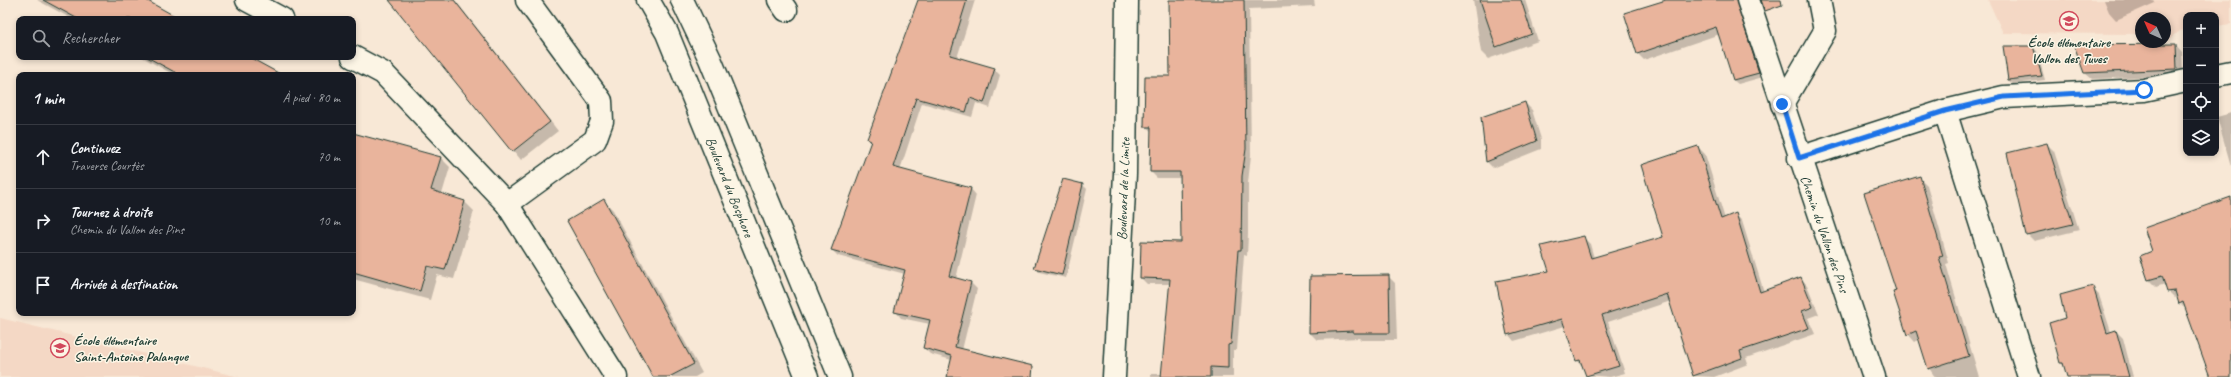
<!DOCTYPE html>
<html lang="fr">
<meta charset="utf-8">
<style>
:root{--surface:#171b24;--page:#242831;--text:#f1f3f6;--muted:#9ea1a6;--line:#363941}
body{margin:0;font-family:Caveat,sans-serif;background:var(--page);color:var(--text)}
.controls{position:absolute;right:12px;top:12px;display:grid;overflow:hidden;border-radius:8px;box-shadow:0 2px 6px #0003}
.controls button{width:36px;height:36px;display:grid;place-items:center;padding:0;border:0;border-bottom:1px solid var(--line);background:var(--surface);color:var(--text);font:20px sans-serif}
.compass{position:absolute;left:2135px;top:12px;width:36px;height:36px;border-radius:50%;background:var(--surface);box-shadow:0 2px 6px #0003;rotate:315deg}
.stop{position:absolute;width:12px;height:12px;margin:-9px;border:3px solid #1a73e8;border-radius:50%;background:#fff}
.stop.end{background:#1a73e8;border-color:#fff;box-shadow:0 1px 4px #0008}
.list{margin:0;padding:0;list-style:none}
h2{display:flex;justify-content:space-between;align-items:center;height:52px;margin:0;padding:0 16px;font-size:17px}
h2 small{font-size:13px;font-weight:400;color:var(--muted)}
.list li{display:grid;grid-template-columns:26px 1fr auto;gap:12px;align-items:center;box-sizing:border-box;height:64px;padding:0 16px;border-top:1px solid var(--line)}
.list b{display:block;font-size:15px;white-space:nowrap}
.list p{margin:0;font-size:13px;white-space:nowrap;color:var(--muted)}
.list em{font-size:13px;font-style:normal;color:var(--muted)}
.icon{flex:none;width:22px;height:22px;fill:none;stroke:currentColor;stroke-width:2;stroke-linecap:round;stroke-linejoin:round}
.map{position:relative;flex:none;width:2231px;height:377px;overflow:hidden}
.search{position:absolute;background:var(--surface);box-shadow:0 2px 6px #0003;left:16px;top:16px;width:340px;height:44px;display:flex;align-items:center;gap:10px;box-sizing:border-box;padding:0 14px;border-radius:8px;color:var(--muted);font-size:15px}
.panel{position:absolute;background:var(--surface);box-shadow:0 2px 6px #0003;left:16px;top:72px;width:340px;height:244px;border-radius:8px}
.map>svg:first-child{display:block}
</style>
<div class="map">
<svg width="2231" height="377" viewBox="0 0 2231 377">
<rect width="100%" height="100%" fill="#f8e8d6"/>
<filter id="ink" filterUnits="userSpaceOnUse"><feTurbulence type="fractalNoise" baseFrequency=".025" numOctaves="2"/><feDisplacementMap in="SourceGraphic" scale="8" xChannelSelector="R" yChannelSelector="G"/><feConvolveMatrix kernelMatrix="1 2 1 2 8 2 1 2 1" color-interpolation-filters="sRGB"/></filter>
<g filter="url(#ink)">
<g fill="#f4d8c5">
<path d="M1988,0H2231V24L2216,26V15H2186V30L2180,31L2166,42L2165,18H2141V34L2003,33Z"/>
<path d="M0,318L239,377H0Z"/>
</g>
<g fill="#0003">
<path d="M37,0H144L178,19H72Z"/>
<path d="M392,0H455L558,131L521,160Z"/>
<path d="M918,0H975L957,58L994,69L1000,75L990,108L976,103L972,117L922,103L900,170L971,189L976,195L956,279L971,283L977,289L962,350L1021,377H948L952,360L930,354L924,348L930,324L901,318L896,312L905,274L838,256L832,250L872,143L868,139Z"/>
<path d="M1170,0H1314L1315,6L1249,9L1251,155L1248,183V234L1247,256L1244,255L1237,350H1233V377H1151V374H1163L1171,284H1147L1141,278L1142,242L1182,243L1181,178H1157L1151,172L1152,132L1145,126L1171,77Z"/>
<path d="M1473,0H1525L1538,41L1488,59L1481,52Z"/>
<path d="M1669,0H1735L1763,77L1738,84L1733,80L1720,34L1644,60L1637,53Z"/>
<path d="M2104,0H2154L2155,3L2116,20L2109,12Z"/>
<path d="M2176,45L2182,52L2183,75L2092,79L2085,73Z"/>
<path d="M2004,47H2032L2037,51L2045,80L2013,84L2008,80Z"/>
<path d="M142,57H247L276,75H174Z"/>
<path d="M1525,103L1532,110L1541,139V149L1493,168L1487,162L1482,118Z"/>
<path d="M2231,113V166L2217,117Z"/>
<path d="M353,134L441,158L450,167L442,194L465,202L474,211L454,279L437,275L430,300L353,279Z"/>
<path d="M2047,144L2054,151L2079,230L2034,241L2027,234Z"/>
<path d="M1698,147L1705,154L1725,219L1736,215L1742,221L1764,292L1801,278L1807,285L1819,314L1808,318L1815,334L1746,358L1748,364L1714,377L1694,376L1671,301L1608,322L1625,373L1610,377L1587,375L1583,367L1577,360L1565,326L1514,341L1508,334L1550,271L1583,237L1590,244L1594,258L1664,238Z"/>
<path d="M1920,178L1927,185L1949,263L1946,264L1979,377H1935L1929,368L1920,339L1915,342L1908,334L1898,292Z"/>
<path d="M1083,185L1087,189L1066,278L1039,272L1035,268Z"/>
<path d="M604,201L613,210L702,373L695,377H654Z"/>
<path d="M2141,257L2231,287V377H2211L2186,309L2180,303L2178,298H2175L2168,291L2165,284L2156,287L2149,280Z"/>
<path d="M1388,276L1395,283L1397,340H1361L1359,338L1317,340L1310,333Z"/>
<path d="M2092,288L2099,295L2111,332L2116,331L2123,338L2133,377H2068L2065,367L2061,363L2066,319Z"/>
</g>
<g fill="#e9b49c" stroke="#1f3d34">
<path d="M43,0H146L180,19H78Z"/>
<path d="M389,0H454L550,122L512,152Z"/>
<path d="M918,0H967L950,55L995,68L984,103L970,98L966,112L916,98L893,167L971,188L949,276L971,282L955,347L1033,366L1032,377H947L952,356L923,348L930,320L894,312L905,270L831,250L871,141L867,139Z"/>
<path d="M1169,0H1244L1246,149L1242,176L1241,250H1238L1231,344L1228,345V368L1211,367V377H1161L1170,279L1140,278L1141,241L1181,242L1180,172H1150L1151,127H1144L1145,76H1170Z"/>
<path d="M1480,0H1521L1532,34L1496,47Z"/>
<path d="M1666,0H1736L1759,73L1733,80L1716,27L1637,54L1624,13Z"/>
<path d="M1761,0H1781L1782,5L1765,11Z"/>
<path d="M2176,44L2177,69L2084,73L2074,45Z"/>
<path d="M2003,46H2033L2042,76L2008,80Z"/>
<path d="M147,57H249L282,75H180Z"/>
<path d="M1525,102L1537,141L1486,162L1481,117Z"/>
<path d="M353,133L441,157L431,190L465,201L445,270L427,266L420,291L353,272Z"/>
<path d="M2047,143L2073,224L2026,235L2007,153Z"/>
<path d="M1698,146L1721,219L1736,213L1760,292L1801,277L1813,307L1802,311L1809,328L1740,351L1742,358L1693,376L1667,294L1602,315L1619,366L1586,376L1580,360L1576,361L1562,319L1507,335L1496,281L1549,271L1541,246L1584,236L1591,258L1663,237L1641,165Z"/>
<path d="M1920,176L1943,256L1939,257L1969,356L1928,369L1916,331L1907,335L1893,292L1896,291L1864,193Z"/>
<path d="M1063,179L1083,184L1062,275L1034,268Z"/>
<path d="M2231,197V377H2210L2183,302L2179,304L2175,291L2167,292L2162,276L2148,280L2140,256L2152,251L2144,228Z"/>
<path d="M604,199L694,364L669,377H653L567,221Z"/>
<path d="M1389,275L1390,333H1353V331L1309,333L1310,276Z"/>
<path d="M2093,286L2107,333L2116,330L2129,377H2067L2063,363H2060L2049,323L2065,318L2060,295Z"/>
</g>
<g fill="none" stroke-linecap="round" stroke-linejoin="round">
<defs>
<g id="minor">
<path d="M247,0L282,19"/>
<path d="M648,0L667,33L807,377"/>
<path d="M682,0L710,59L840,377"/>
<path d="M779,0L786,10"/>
<path d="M1748,0L1874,377"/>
<path d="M353,57L383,73L507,204L616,377"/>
<path d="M2216,75L2231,72"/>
<path d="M1782,104L1825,31L1819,0"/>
<path d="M1945,111L2029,377"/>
<path d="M1799,158L1945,111L2004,97L2144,90L2186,81"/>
<path d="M507,204L595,140L602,121L601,101L527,0"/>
<path d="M1114,377L1125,174L1127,0"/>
</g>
</defs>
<use href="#minor" stroke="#1f3d34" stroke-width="25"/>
<use href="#minor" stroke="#fcf5e5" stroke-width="22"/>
</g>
</g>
<g fill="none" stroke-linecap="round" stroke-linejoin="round" filter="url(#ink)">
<path stroke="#1a73e8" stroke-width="5" d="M1782,104L1799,158L1945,111L2004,97L2144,90"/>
</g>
<defs>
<symbol id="school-ring" viewBox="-11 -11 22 22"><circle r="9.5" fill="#fcf5e5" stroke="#d1495b" stroke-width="1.5"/><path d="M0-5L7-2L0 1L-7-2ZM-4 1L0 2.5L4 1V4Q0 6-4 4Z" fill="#d1495b"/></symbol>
</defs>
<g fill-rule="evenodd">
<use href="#school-ring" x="2058" y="10" width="22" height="22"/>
<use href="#school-ring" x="49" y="337" width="22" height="22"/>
</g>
<g text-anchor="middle" stroke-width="3" stroke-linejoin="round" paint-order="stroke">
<g font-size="14" font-weight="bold" fill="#1f3d34" stroke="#fcf5e5">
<text x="2069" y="47">École élémentaire<tspan x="2069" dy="16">Vallon des Tuves</tspan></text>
<text x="74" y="345" text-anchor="start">École élémentaire<tspan x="74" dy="16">Saint-Antoine Palanque</tspan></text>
</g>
<g font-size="14" fill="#1f3d34" stroke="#fcf5e5">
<text transform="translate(730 187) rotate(68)" y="5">Boulevard du Bosphore</text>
<text transform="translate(1123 189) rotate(-88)" y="5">Boulevard de la Limite</text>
<text transform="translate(1825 234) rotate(71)" y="5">Chemin du Vallon des Pins</text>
</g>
</g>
</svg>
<div class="controls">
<button>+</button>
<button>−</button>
<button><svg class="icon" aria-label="locate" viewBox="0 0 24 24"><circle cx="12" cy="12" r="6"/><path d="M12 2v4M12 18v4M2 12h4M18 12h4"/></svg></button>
<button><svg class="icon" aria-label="layers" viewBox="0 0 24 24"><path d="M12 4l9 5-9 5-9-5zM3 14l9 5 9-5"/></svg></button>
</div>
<svg class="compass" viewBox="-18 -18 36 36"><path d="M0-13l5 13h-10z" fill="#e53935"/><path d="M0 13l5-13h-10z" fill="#9ea1a6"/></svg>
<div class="stop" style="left:2144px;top:90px"></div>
<div class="stop end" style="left:1782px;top:104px"></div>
<div class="search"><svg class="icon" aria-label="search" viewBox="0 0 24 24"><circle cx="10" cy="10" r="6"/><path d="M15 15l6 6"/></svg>Rechercher</div>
<section class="panel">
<h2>1 min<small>À pied · 80 m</small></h2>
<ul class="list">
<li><svg class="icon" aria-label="ahead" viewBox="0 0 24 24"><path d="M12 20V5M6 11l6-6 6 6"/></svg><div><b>Continuez</b><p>Traverse Courtès</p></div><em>70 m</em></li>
<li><svg class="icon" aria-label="right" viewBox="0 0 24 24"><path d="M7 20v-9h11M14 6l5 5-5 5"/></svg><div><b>Tournez à droite</b><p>Chemin du Vallon des Pins</p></div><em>10 m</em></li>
<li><svg class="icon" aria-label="arrive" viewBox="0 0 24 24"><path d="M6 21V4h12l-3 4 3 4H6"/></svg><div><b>Arrivée à destination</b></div></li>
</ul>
</section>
</div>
